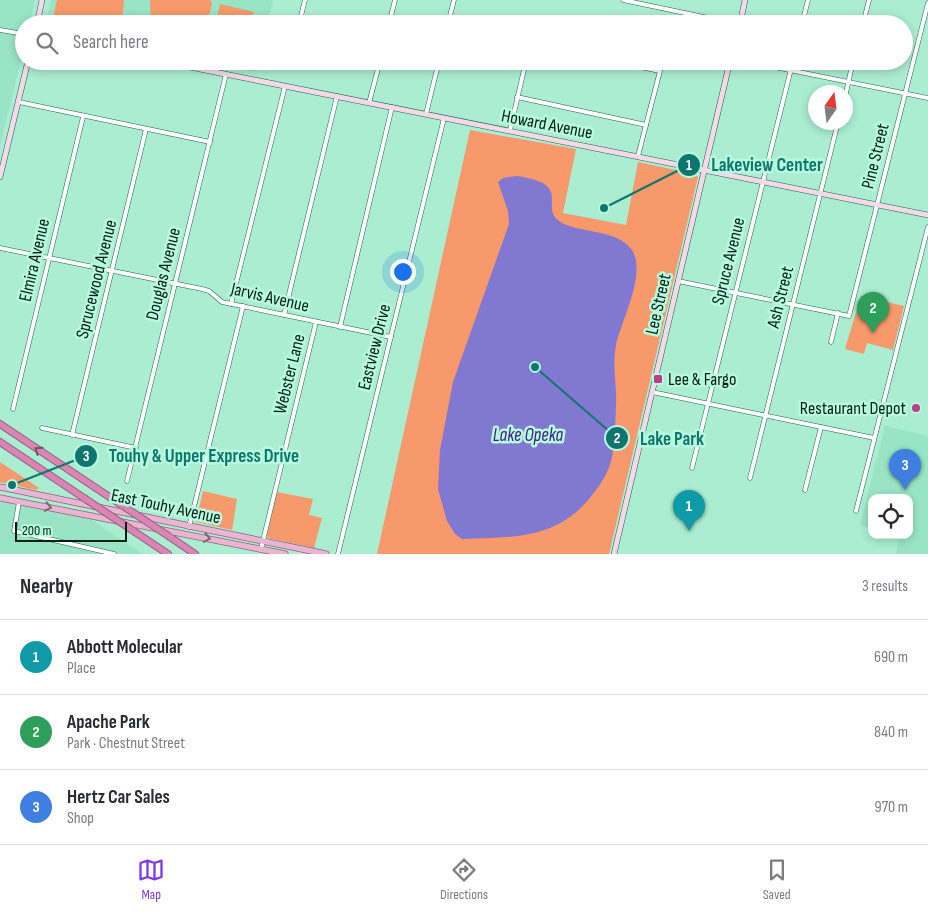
<!DOCTYPE html>
<meta charset="utf-8">
<style>
:root{--surface:#fff;--page:#f2f2f3;--text:#2b2b33;--muted:#7c7c81;--line:#e1e1e2;--accent:#7c3aed}
body{margin:0;font-family:"Sofia Sans Condensed",sans-serif;background:var(--page);color:var(--text)}
.controls{position:absolute;right:15px;bottom:15px;display:grid;overflow:hidden;border-radius:10px;box-shadow:0 2px 8px #0003}
.controls button{width:45px;height:45px;display:grid;place-items:center;padding:0;border:0;border-bottom:1px solid var(--line);background:var(--surface);color:var(--text);font:25px sans-serif}
.compass{position:absolute;left:808px;top:85px;width:45px;height:45px;border-radius:50%;background:var(--surface);box-shadow:0 2px 8px #0003;rotate:14deg}
.scale{position:absolute;left:15px;bottom:12px;width:112px;box-sizing:border-box;padding-left:5px;border:2px solid #031e15;border-top:0;font-size:14px;line-height:18px;white-space:nowrap;color:#031e15;-webkit-text-stroke:4px #b7fade;paint-order:stroke}
.you{position:absolute;left:402px;top:271px;width:18px;height:18px;margin:-12px;border:4px solid #fff;border-radius:50%;background:#1a73e8;box-shadow:0 0 0 8px #1a73e833}
.badge{display:grid;place-items:center;width:32px;height:32px;border-radius:50%;background:var(--accent);color:#fff;font-size:16px;font-weight:700}
.pin{position:absolute;translate:-50% -41px;filter:drop-shadow(0 1px 2px #0008)}
.pin::after{content:'';position:absolute;top:26px;width:18px;height:15px;background:inherit;clip-path:polygon(0 0,100% 0,50% 100%)}
.list{margin:0;padding:0;list-style:none}
h2{display:flex;justify-content:space-between;align-items:center;height:65px;margin:0;padding:0 20px;font-size:21px}
h2 small{font-size:16px;font-weight:400;color:var(--muted)}
.list li{display:grid;grid-template-columns:32px 1fr auto;gap:15px;align-items:center;box-sizing:border-box;height:75px;padding:0 20px;border-top:1px solid var(--line)}
.list b{display:block;font-size:19px;white-space:nowrap}
.list p{margin:0;font-size:16px;white-space:nowrap;color:var(--muted)}
.list em{font-size:16px;font-style:normal;color:var(--muted)}
.icon{flex:none;width:28px;height:28px;fill:none;stroke:currentColor;stroke-width:2;stroke-linecap:round;stroke-linejoin:round}
.map{position:relative;flex:none;width:928px;height:554px;overflow:hidden}
.search{position:absolute;background:var(--surface);box-shadow:0 2px 8px #0003;left:15px;right:15px;top:15px;height:55px;display:flex;align-items:center;gap:12px;box-sizing:border-box;padding:0 18px;border-radius:28px;color:var(--muted);font-size:19px}
.sheet{height:290px;background:var(--surface)}
nav{display:flex;justify-content:space-around;align-items:center;box-sizing:border-box;height:70px;border-top:1px solid var(--line);background:var(--surface);font-size:14px;color:var(--muted)}
nav a{display:grid;justify-items:center;gap:2px}
nav .on{color:var(--accent)}
.map>svg:first-child{display:block}
</style>
<div class="map">
<svg width="928" height="554" viewBox="0 0 928 554">
<rect width="100%" height="100%" fill="#aaedd1"/>
<g fill="#98e4c5">
<path d="M0,0H35L30,24H24V48L0,146Z"/>
<path d="M51,0H273L267,24H45Z"/>
<path d="M198,61H258L255,72Z"/>
<path d="M885,426L928,436V554H896L900,535H909V498H872V528L860,525Z"/>
<path d="M0,502L90,519L143,554H0Z"/>
</g>
<g fill="#f7996b">
<path d="M57,0H124L122,24L56,22L53,17Z"/>
<path d="M150,0H210L212,4L207,24H151Z"/>
<path d="M220,4L254,12L251,24H216Z"/>
<path d="M470,130L576,149L563,213L626,225L638,162L695,174L698,177L609,554H377Z"/>
<path d="M861,296L904,306L893,350L867,343L864,354L845,349Z"/>
<path d="M0,462L39,488L36,490L0,482Z"/>
<path d="M203,491L237,499L232,530L196,522Z"/>
<path d="M277,492L313,499L309,515L322,518L314,548L268,538L267,535Z"/>
</g>
<path fill="#8178d1" d="M517,176C574,184 539,207 559,221C577,234 617,228 632,250C647,273 621,321 616,345C612,366 617,385 616,406C615,420 616,437 613,451C611,468 603,482 592,495C558,540 513,537 462,539L455,534L447,521L438,489L440,450L453,382L509,224L508,211L498,182L503,178Z"/>
<g fill="none" stroke-linecap="round" stroke-linejoin="round">
<defs>
<g id="street">
<path d="M623,0L737,24"/>
<path d="M299,24L305,0"/>
<path d="M389,24L395,0"/>
<path d="M448,24L454,0"/>
<path d="M802,24L808,0"/>
<path d="M863,24L869,0"/>
<path d="M0,30L24,34"/>
<path d="M611,61L660,71L638,156"/>
<path d="M745,61L928,98"/>
<path d="M846,93L853,61"/>
<path d="M517,97L646,125"/>
<path d="M19,102L210,142"/>
<path d="M369,103L380,61"/>
<path d="M426,114L439,61"/>
<path d="M510,130L526,61"/>
<path d="M0,248L202,289L209,291L222,302L391,337"/>
<path d="M678,281L849,316L928,3"/>
<path d="M231,304L285,86"/>
<path d="M284,315L337,96"/>
<path d="M340,327L392,107"/>
<path d="M831,342L838,313"/>
<path d="M652,392L874,438"/>
<path d="M13,409L83,117"/>
<path d="M42,428L136,448"/>
<path d="M72,435L146,129"/>
<path d="M692,468L793,61"/>
<path d="M750,478L838,122"/>
<path d="M127,481L226,74"/>
<path d="M805,490L821,427"/>
<path d="M19,502L14,531L114,554"/>
<path d="M856,511L928,227"/>
<path d="M189,527L243,306"/>
<path d="M261,549L316,322"/>
<path d="M338,554L444,118"/>
</g>
<g id="secondary">
<path d="M37,24L42,0"/>
<path d="M740,24L745,0"/>
<path d="M160,61L928,215"/>
<path d="M0,177L28,61"/>
<path d="M614,554L730,61"/>
</g>
<g id="primary">
<path d="M0,487L326,554"/>
<path d="M0,498L285,554"/>
</g>
<g id="highway">
<path d="M0,424L123,506"/>
<path d="M0,442L84,498"/>
<path d="M132,530L168,554"/>
<path d="M170,537L195,554"/>
</g>
</defs>
<use href="#street" stroke="#1d614a" stroke-width="5"/>
<use href="#secondary" stroke="#1d614a" stroke-width="6"/>
<use href="#primary" stroke="#8f617c" stroke-width="7"/>
<use href="#highway" stroke="#8f617c" stroke-width="8"/>
<use href="#street" stroke="#fff" stroke-width="4"/>
<use href="#secondary" stroke="#f4dae8" stroke-width="5"/>
<use href="#primary" stroke="#e9b6d2" stroke-width="5.5"/>
<use href="#highway" stroke="#da85b4" stroke-width="6"/>
<defs>
<g id="highway-bridge">
<path d="M84,498L132,530"/>
<path d="M123,506L170,537"/>
</g>
</defs>
<use href="#highway-bridge" stroke="#8f617c" stroke-width="8" stroke-linecap="butt"/>
<use href="#highway-bridge" stroke="#da85b4" stroke-width="6"/>
</g>
<defs><path id="oneway-chevron" d="M-2-3.5L2.5 0L-2 3.5" fill="none" stroke-width="1.6" stroke-linecap="round" stroke-linejoin="round" transform="scale(1.25)"/></defs>
<use stroke="#6e5264" href="#oneway-chevron" transform="translate(38 450) rotate(-146)"/>
<g stroke="#766a74">
<use href="#oneway-chevron" transform="translate(48 507) rotate(11)"/>
<use href="#oneway-chevron" transform="translate(207 538) rotate(11)"/>
</g>
<g fill="#bc3e8b" stroke="#b7fade" stroke-width="2">
<rect x="653" y="374" width="10" height="10" rx="2.5"/>
<circle cx="916" cy="408" r="5"/>
</g>
<g text-anchor="middle" stroke-width="5" stroke-linejoin="round" paint-order="stroke">
<g font-size="18" fill="#031e15" stroke="#b7fade">
<text transform="translate(547 124) rotate(11)" y="6">Howard Avenue</text>
<text transform="translate(875 156) rotate(-76)" y="6">Pine Street</text>
<text transform="translate(34 260) rotate(-77)" y="6">Elmira Avenue</text>
<text transform="translate(728 261) rotate(-76)" y="6">Spruce Avenue</text>
<text transform="translate(163 274) rotate(-76)" y="6">Douglas Avenue</text>
<text transform="translate(96 279) rotate(-76)" y="6">Sprucewood Avenue</text>
<text transform="translate(270 297) rotate(13)" y="6">Jarvis Avenue</text>
<text transform="translate(780 297) rotate(-76)" y="6">Ash Street</text>
<text transform="translate(658 304) rotate(-77)" y="6">Lee Street</text>
<text transform="translate(374 347) rotate(-76)" y="6">Eastview Drive</text>
<text transform="translate(289 374) rotate(-76)" y="6">Webster Lane</text>
<text transform="translate(166 506) rotate(12)" y="6">East Touhy Avenue</text>
</g>
<g font-size="18" fill="#031e15" stroke="#b7fade" text-anchor="start">
<text x="668" y="385">Lee &amp; Fargo</text>
<text x="906" y="414" text-anchor="end">Restaurant Depot</text>
</g>
<g font-size="19" font-style="italic" fill="#3c218a" stroke="#b7fade">
<text x="528" y="441">Lake Opeka</text>
</g>
</g>
<path fill="none" stroke="#0f766e" stroke-width="2" d="M604 208L689 165M535 367L617 438M12 485L86 456"/>
<g fill="#0f766e" stroke="#b7fade" stroke-width="2">
<circle cx="604" cy="208" r="5"/>
<circle cx="535" cy="367" r="5"/>
<circle cx="12" cy="485" r="5"/>
<circle cx="689" cy="165" r="12"/>
<circle cx="617" cy="438" r="12"/>
<circle cx="86" cy="456" r="12"/>
</g>
<g font-size="15" text-anchor="middle" font-weight="bold" fill="#fff">
<text x="689" y="170">1</text>
<text x="617" y="443">2</text>
<text x="86" y="461">3</text>
</g>
<g font-size="19" text-anchor="middle" font-weight="bold" fill="#0f766e" stroke="#b7fade" stroke-width="5" stroke-linejoin="round" paint-order="stroke">
<text x="767" y="171">Lakeview Center</text>
<text x="672" y="445">Lake Park</text>
<text x="204" y="462">Touhy &amp; Upper Express Drive</text>
</g>
</svg>
<div class="controls">
<button><svg class="icon" aria-label="locate" viewBox="0 0 24 24"><circle cx="12" cy="12" r="6"/><path d="M12 2v4M12 18v4M2 12h4M18 12h4"/></svg></button>
</div>
<svg class="compass" viewBox="-18 -18 36 36"><path d="M0-13l5 13h-10z" fill="#e53935"/><path d="M0 13l5-13h-10z" fill="#7c7c81"/></svg>
<div class="scale">200 m</div>
<div class="you"></div>
<div class="pin badge" style="left:689px;top:531px;background:#0f9aa8">1</div>
<div class="pin badge" style="left:873px;top:333px;background:#2e9e5b">2</div>
<div class="pin badge" style="left:905px;top:490px;background:#3f7fe0">3</div>
<div class="search"><svg class="icon" aria-label="search" viewBox="0 0 24 24"><circle cx="10" cy="10" r="6"/><path d="M15 15l6 6"/></svg>Search here</div>
</div>
<section class="sheet">
<h2>Nearby<small>3 results</small></h2>
<ul class="list">
<li><span class="badge" style="background:#0f9aa8">1</span><div><b>Abbott Molecular</b><p>Place</p></div><em>690 m</em></li>
<li><span class="badge" style="background:#2e9e5b">2</span><div><b>Apache Park</b><p>Park · Chestnut Street</p></div><em>840 m</em></li>
<li><span class="badge" style="background:#3f7fe0">3</span><div><b>Hertz Car Sales</b><p>Shop</p></div><em>970 m</em></li>
</ul>
</section>
<nav>
<a class="on"><svg class="icon" aria-label="map" viewBox="0 0 24 24"><path d="M3 6l6-2 6 2 6-2v14l-6 2-6-2-6 2zM9 4v14M15 6v14"/></svg>Map</a>
<a><svg class="icon" aria-label="directions" viewBox="0 0 24 24"><path d="M12 3l9 9-9 9-9-9zM9 14v-3h6M13 9l2 2-2 2"/></svg>Directions</a>
<a><svg class="icon" aria-label="saved" viewBox="0 0 24 24"><path d="M7 4h10v16l-5-4-5 4z"/></svg>Saved</a>
</nav>
